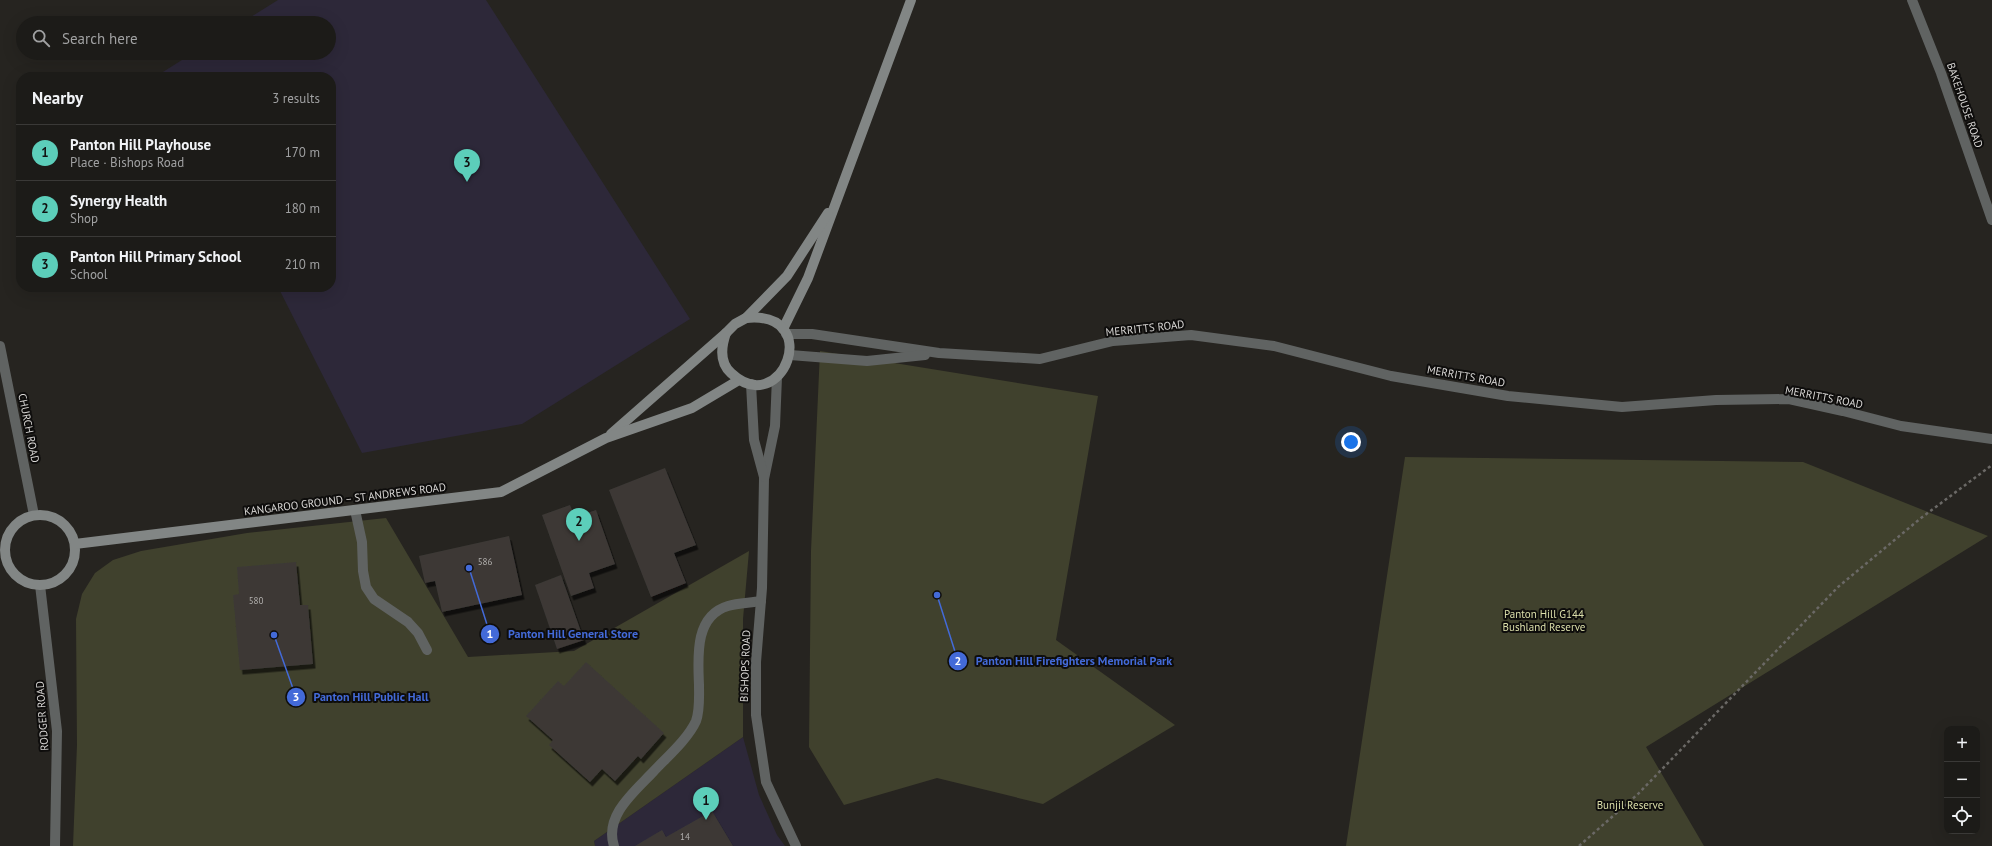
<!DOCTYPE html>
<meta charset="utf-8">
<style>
:root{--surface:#1c1b18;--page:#292825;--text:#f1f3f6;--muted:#a0a1a2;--line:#3a3937;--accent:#5cceba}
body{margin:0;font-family:"PT Sans",sans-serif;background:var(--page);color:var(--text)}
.controls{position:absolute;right:12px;bottom:12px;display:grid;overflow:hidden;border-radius:8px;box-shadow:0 4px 16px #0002}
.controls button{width:36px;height:36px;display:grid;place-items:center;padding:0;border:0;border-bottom:1px solid var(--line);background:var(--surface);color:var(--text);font:20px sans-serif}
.you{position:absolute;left:1351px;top:442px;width:14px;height:14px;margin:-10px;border:3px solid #fff;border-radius:50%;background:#1a73e8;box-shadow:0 0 0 6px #1a73e833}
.badge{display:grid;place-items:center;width:26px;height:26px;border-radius:50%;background:var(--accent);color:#111;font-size:13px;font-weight:700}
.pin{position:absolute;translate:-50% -33px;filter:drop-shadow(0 1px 2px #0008)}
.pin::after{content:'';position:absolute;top:21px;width:14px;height:12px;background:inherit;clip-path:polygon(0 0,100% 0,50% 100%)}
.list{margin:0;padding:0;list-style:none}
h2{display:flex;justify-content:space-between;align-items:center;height:52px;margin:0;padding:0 16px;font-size:17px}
h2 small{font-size:13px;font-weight:400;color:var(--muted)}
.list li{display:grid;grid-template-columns:26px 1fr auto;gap:12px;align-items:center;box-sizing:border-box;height:56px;padding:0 16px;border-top:1px solid var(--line)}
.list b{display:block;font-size:15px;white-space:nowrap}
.list p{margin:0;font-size:13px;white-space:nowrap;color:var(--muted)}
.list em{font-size:13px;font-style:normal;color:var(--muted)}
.icon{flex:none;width:22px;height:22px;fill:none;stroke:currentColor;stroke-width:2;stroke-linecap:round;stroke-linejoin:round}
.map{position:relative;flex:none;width:1992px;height:846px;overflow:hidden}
.search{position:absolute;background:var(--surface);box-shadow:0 4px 16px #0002;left:16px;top:16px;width:320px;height:44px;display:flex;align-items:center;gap:10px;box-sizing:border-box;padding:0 14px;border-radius:22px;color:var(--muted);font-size:15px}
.panel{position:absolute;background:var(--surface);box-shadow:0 4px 16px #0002;left:16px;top:72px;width:320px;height:220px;border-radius:16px}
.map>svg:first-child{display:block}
</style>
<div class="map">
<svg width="1992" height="846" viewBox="0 0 1992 846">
<defs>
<filter id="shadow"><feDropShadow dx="2.5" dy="4.5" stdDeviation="0" flood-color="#0009"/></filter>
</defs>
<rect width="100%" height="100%" fill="#262420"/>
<g fill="#2d2839">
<path d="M278,0H486L690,319L522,424L362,453L278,287H331V77H155L193,53H329V23H241Z"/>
<path d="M743,737L759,795L777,835L785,846H595L594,841Z"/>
</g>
<g fill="#40412d">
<path d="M820,351L1098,396L1056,640L1175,725L1043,804L937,778L844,805L809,747L811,551Z"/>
<path d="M1405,457L1803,462L1988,536L1646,747L1704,846H1346Z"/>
<path d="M386,518L468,657L574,651L749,551L743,619V737L594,841L595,846H73L77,745L76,619L82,594L95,573L113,560L141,551L247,533Z"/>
</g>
<g fill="#3c3936" filter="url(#shadow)">
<path d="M665,468L696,545L674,553L686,583L651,597L609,490Z"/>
<path d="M570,505L575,517L596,510L615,564L589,573L594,588L571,596L542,515Z"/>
<path d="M509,536L522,595L442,612L435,581L425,583L419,556Z"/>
<path d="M296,562L300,605H308L313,664L240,670L233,595L239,594L237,567Z"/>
<path d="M561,575L584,640L557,649L535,585Z"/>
<path d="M586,662L664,733L641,759L638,756L615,781L602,769L590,782L549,745L553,740L526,716L558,681L564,686Z"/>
<path d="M712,811L733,846H635L662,830L666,837Z"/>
</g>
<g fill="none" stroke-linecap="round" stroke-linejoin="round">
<path stroke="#6b6966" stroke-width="2.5" stroke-dasharray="3 3" stroke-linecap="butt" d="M1579,846L1638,794L1838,587L1921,518L1992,465"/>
<g stroke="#606362" stroke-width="10">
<path d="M355,510L362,542L363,571L366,587L374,599L408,622L418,633L427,650"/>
<path d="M614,846C604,816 634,792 653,772C666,758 688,739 696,721C700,710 699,697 699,685C698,658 694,616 728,606C738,603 750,603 761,601"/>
</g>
<g stroke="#606362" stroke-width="10">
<path d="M1912,0L1941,73L1992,220"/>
<path d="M786,334H812L939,353L1040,359L1113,341L1191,335L1274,346L1391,376L1508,396L1622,407L1716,400L1789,399L1843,411L1901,426L1992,439"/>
<path d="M790,355L867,361L925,355"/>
<path d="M777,377L775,426L764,479L762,588L756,662V715L766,782L796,846"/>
<path d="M751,384L754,440L764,477"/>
<path d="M40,585L57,731L55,846"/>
</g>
<path stroke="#606362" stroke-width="10" d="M0,346L34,515"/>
<g stroke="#828685" stroke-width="10">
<path d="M783,329L808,278L911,0"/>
<path d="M726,333C721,347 719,362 731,373C782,421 825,310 746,318"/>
<path d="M611,434L726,333L735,324L746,318L787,276L828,213"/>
<circle cx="40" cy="550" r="35"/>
<path d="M75,544L501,492L606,438L692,408L739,380"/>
</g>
</g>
<g text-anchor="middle" stroke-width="4" stroke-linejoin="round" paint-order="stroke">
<g font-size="9" fill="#b2b0ae">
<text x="485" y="565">586</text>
<text x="256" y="604">580</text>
<text x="685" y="840">14</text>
</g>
<g font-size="11" fill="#dad8d6" stroke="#0e0d0c">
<text transform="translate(1965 105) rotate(71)" y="4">BAKEHOUSE ROAD</text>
<text transform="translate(1145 328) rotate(-6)" y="4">MERRITTS ROAD</text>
<text transform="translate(1466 376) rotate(10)" y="4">MERRITTS ROAD</text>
<text transform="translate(1824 397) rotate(11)" y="4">MERRITTS ROAD</text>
<text transform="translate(29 428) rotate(79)" y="4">CHURCH ROAD</text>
<text transform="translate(345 499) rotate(-7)" y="4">KANGAROO GROUND – ST ANDREWS ROAD</text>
<text transform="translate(745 666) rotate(-88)" y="4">BISHOPS ROAD</text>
<text transform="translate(42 716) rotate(-94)" y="4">RODGER ROAD</text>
</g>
<g font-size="11" fill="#dcdfaa" stroke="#0e0d0c">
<text x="1544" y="618">Panton Hill G144<tspan x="1544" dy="13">Bushland Reserve</tspan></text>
<text x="1630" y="809">Bunjil Reserve</text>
</g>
</g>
<path fill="none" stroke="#436ad8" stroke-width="1.5" d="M469 568L490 634M937 595L958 661M274 635L296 697"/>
<g fill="#436ad8" stroke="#0e0d0c" stroke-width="1.5">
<circle cx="469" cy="568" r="4"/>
<circle cx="937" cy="595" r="4"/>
<circle cx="274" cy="635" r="4"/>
<circle cx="490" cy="634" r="10"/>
<circle cx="958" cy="661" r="10"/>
<circle cx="296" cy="697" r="10"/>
</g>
<g font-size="12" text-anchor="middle" font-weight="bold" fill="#fff">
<text x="490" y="638">1</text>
<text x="958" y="665">2</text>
<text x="296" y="701">3</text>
</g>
<g font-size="12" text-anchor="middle" font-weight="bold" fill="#436ad8" stroke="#0e0d0c" stroke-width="4" stroke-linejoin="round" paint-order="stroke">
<text x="573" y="638">Panton Hill General Store</text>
<text x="1074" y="665">Panton Hill Firefighters Memorial Park</text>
<text x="371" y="701">Panton Hill Public Hall</text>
</g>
</svg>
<div class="controls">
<button>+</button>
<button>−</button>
<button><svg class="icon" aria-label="locate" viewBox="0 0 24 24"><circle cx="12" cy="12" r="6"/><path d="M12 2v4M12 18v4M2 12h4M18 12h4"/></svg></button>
</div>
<div class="you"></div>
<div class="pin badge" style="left:706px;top:820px">1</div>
<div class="pin badge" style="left:579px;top:541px">2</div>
<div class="pin badge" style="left:467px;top:182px">3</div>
<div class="search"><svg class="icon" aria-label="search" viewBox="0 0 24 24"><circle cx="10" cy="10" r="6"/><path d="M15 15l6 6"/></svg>Search here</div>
<section class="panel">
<h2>Nearby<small>3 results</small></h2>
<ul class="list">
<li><span class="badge">1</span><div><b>Panton Hill Playhouse</b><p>Place · Bishops Road</p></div><em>170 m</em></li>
<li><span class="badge">2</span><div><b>Synergy Health</b><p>Shop</p></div><em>180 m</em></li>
<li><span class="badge">3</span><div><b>Panton Hill Primary School</b><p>School</p></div><em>210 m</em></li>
</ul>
</section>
</div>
